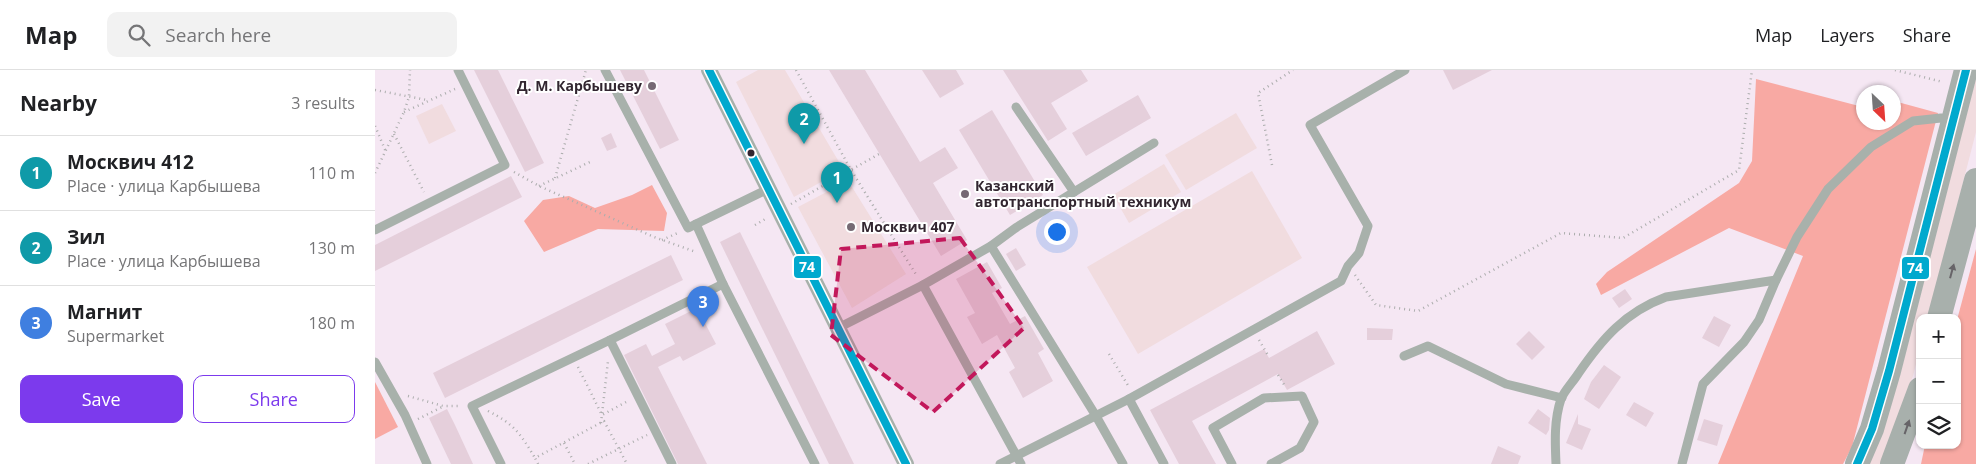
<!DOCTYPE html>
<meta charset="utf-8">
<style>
:root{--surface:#fff;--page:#f2f2f2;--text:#202124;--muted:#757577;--line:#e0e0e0;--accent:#7c3aed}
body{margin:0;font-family:"Open Sans",sans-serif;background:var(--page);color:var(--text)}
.controls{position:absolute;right:15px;bottom:15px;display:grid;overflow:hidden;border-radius:10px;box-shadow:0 1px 4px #0004}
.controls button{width:45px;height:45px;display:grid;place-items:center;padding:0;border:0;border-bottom:1px solid var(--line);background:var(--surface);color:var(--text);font:25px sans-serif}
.compass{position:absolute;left:1481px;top:15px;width:45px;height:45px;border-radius:50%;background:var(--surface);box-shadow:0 1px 4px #0004;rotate:155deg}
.you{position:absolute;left:681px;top:161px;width:18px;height:18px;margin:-12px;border:4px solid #fff;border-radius:50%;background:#1a73e8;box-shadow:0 0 0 8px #1a73e833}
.badge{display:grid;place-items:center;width:32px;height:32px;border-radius:50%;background:var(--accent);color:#fff;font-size:16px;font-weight:700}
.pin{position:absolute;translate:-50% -41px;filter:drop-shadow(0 1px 2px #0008)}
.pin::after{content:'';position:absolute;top:26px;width:18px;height:15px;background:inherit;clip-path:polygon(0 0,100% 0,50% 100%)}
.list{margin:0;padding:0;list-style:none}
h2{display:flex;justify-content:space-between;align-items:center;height:65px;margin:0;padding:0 20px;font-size:21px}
h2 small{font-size:16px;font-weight:400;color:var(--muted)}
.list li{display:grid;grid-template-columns:32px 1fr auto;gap:15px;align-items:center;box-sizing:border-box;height:75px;padding:0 20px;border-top:1px solid var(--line)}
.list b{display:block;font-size:19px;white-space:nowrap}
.list p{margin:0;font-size:16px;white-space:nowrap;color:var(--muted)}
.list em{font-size:16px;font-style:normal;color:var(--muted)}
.actions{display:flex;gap:10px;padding:15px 20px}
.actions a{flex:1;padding:11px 0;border:1px solid var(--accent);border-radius:10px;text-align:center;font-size:18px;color:var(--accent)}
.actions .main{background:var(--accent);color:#fff}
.icon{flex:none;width:28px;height:28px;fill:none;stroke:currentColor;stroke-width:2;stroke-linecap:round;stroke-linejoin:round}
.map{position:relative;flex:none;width:1601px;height:394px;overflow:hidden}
header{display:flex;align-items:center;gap:30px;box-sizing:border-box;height:70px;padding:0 25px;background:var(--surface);border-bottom:1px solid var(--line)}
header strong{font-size:24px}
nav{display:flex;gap:28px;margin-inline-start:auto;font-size:18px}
.search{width:350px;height:45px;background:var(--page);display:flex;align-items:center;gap:12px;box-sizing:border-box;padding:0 18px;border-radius:10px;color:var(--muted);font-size:19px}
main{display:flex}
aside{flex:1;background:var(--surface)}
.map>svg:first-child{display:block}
</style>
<header>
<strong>Map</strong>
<div class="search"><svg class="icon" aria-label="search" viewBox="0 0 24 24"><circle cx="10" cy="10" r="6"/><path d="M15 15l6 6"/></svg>Search here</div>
<nav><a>Map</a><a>Layers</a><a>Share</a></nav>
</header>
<main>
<aside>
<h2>Nearby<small>3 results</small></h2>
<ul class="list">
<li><span class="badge" style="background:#0f9aa8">1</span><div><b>Москвич 412</b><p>Place · улица Карбышева</p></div><em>110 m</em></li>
<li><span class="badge" style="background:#0f9aa8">2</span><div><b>Зил</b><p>Place · улица Карбышева</p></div><em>130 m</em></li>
<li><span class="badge" style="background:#3f7fe0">3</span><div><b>Магнит</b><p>Supermarket</p></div><em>180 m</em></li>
</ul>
<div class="actions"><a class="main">Save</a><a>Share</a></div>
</aside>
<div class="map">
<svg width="1601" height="394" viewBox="0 0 1601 394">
<rect width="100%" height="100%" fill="#f5e7f3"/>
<g fill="#f1dcdf">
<path d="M383,0H410L464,92L455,97V107L419,127L361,12Z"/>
<path d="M1601,8V62L1553,248H1545V278L1538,306L1505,394H1494L1525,305Z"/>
<path d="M67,34L81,61L54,74L41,46Z"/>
<path d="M861,43L882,78L811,120L790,85Z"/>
<path d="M789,94L806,122L754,153L738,125Z"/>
<path d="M877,101L927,188L763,284L712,197Z"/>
<path d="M463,116L469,120L477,117L531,204L477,238L423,137Z"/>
</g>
<g fill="#f8a9a3">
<path d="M1381,9L1484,36L1488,33V52H1518L1519,31L1563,43L1477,377L1468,394H1343L1428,186L1354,158L1226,225L1221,214L1232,202L1364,113L1377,91Z"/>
<path d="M277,115L292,143L289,161L223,159L169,182L149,151L168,130L194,126L220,138L257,125Z"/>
<path d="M1601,179V394H1546L1550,375H1582V250Z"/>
<path d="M0,312L23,357L0,369Z"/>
</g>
<g fill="#e5cfdb">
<path d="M99,0H123L169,93L150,102Z"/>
<path d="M245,0H269L304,70L285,79Z"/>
<path d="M454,0H490L545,92L570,77L583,98L558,113L592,170L566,186Z"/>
<path d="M547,0H581L589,14L565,28Z"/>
<path d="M628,0H706L713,11L676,33L692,59L673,71Z"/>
<path d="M1068,0H1117L1078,20Z"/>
<path d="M763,25L776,48L711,86L697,63Z"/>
<path d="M617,40L668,125L635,145L584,60Z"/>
<path d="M236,63L242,77L232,81L226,68Z"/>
<path d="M136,106L147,127L0,201V175Z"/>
<path d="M365,162L479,394H454L383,250L345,172Z"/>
<path d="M641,178L651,195L641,201L631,184Z"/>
<path d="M296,185L308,210L70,328L58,303Z"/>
<path d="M612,192L627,218L617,223L635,254L650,246L669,279L663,283L678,311L648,328L634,302L640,298L622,265L607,274L592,247L600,243L581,209Z"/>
<path d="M1250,219L1257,229L1244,238L1237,228Z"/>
<path d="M322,238L341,274L308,291L305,286L283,297L332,394H303L249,285L271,274L277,286L300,274L290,254Z"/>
<path d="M1339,246L1356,255L1344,277L1327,268Z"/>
<path d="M992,258L1018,259L1017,270H992Z"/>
<path d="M942,261L960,294L912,320L903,304L817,351L841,394H804L775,340L889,279L894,288Z"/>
<path d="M1154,261L1170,277L1157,290L1141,274Z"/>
<path d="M1229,295L1246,307L1224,339L1209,329L1216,312Z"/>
<path d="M1259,332L1279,343L1271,357L1251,345Z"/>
<path d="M72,339L80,355L98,394H76L54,348Z"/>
<path d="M1163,339L1175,348L1174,360L1171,365L1153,353Z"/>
<path d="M1203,344V354L1216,359L1207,380L1191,373Z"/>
<path d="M1329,349L1348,355L1342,376L1322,370Z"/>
<path d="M1123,376L1146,386L1143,394H1116Z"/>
</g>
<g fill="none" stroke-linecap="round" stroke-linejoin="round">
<g stroke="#acadad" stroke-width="2.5" stroke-dasharray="1 4" stroke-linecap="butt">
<path d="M421,0L476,100L542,206"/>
<path d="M1520,0L1568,12"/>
<path d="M0,20L52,30"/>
<path d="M29,42L80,19"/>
<path d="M0,56L11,82"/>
<path d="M19,64L49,122"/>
<path d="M897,95L883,23L918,0"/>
<path d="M139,102L164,116L279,167L321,182"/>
<path d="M0,103L29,42L34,27L35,0"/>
<path d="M180,108L211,0"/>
<path d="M164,116L217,91"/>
<path d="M416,134L504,84"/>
<path d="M380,155L392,148"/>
<path d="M287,170L305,162"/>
<path d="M980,205L1001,235L1043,241L1186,163L1248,168L1364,100L1377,0"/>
<path d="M884,270L894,287"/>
<path d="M734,284L754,317"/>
<path d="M203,297L227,345L253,331"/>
<path d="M903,305L910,316"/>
<path d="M33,326L68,336H86"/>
<path d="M113,341C139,354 145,363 160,388"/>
<path d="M43,349L67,337"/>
<path d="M226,353L233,291"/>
<path d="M189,373L200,394"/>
<path d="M163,394L160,388L229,351L252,394"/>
<path d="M213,394L272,365"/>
</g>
<g stroke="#a8b1ab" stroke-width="9">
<path d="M230,0L313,158L321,154"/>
<path d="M641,37L699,122"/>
<path d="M393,119L321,154L348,214L440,394"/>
<path d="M0,160L130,95L83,0"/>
<path d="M616,176L721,346L748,394"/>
<path d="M548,215L646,394"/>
<path d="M463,258L548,215L616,176L642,157L779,73"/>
<path d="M235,270L348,214"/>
<path d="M1029,286L1053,276L1131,314L1187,328"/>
<path d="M0,292L30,345L52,394"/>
<path d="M754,329L789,394"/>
<path d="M126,394L97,336L235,270L297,394"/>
<path d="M625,394L754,329L966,211L973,196L984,183L993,156L935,55L1030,0"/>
<path d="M857,394L838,358L889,328L927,326L939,352L925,378L896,394"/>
<path d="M1181,394C1180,372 1179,350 1186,329C1189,321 1198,312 1203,304C1227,269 1250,242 1291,227L1401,210"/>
<path d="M1307,394L1328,314L1369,272L1384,250L1401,210L1422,167L1453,119L1496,77L1538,51L1566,48L1576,50"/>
</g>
<path stroke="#a8b1ab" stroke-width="16" d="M334,0L531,394"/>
<g stroke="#a8b0ac" stroke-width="24">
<path d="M1564,248L1601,110"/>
<path d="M1482,394L1497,359L1514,301L1591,0"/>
<path d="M1517,394L1545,319"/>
</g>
<defs>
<g id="bus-1">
<path d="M334,0L531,394"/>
<path d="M1482,394L1497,359L1514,301L1591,0"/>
</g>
</defs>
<use href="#bus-1" stroke="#fff" stroke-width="11"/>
<use href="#bus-1" stroke="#00a9ce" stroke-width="8"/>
</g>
<defs><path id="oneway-solid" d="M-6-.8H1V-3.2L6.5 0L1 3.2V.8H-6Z" transform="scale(1.25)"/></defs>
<g fill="#676468">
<use href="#oneway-solid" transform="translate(1577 201) rotate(-75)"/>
<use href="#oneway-solid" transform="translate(1532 357) rotate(-71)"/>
</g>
<path fill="#c2185b" fill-opacity="0.2" stroke="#c2185b" stroke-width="4" stroke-dasharray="10 6" stroke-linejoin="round" d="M585,168L649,258L558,342L456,265L466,179Z"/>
<g fill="#766a74" stroke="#fff" stroke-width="2">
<circle cx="277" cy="16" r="5"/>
<circle cx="590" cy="124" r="5"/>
<circle cx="476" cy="157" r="5"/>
</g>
<circle fill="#322630" stroke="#fff" stroke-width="2" cx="376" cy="83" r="4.5"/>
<g text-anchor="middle" stroke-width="4" stroke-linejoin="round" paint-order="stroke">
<g font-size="14" font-weight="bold" fill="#322630" stroke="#fff" text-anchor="start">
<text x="267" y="21" text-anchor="end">Д. М. Карбышеву</text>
<text x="600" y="121">Казанский<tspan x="600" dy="16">автотранспортный техникум</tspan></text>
<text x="486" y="162">Москвич 407</text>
</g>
</g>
<g stroke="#fff" stroke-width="2">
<rect x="418" y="185" width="29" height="24" rx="5" fill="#00a9ce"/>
<rect x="1526" y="186" width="29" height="24" rx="5" fill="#00a9ce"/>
</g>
<g font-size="14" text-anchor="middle" font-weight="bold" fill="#fff">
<text x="432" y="202">74</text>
<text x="1540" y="203">74</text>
</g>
</svg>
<div class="controls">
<button>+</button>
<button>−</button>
<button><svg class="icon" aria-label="layers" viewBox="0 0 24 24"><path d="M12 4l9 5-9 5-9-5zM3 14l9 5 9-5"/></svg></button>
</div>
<svg class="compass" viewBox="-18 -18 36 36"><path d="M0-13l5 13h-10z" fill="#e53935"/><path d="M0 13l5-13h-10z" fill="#757577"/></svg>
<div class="you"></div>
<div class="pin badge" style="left:462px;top:133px;background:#0f9aa8">1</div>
<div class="pin badge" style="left:429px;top:74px;background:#0f9aa8">2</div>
<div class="pin badge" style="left:328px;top:257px;background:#3f7fe0">3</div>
</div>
</main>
